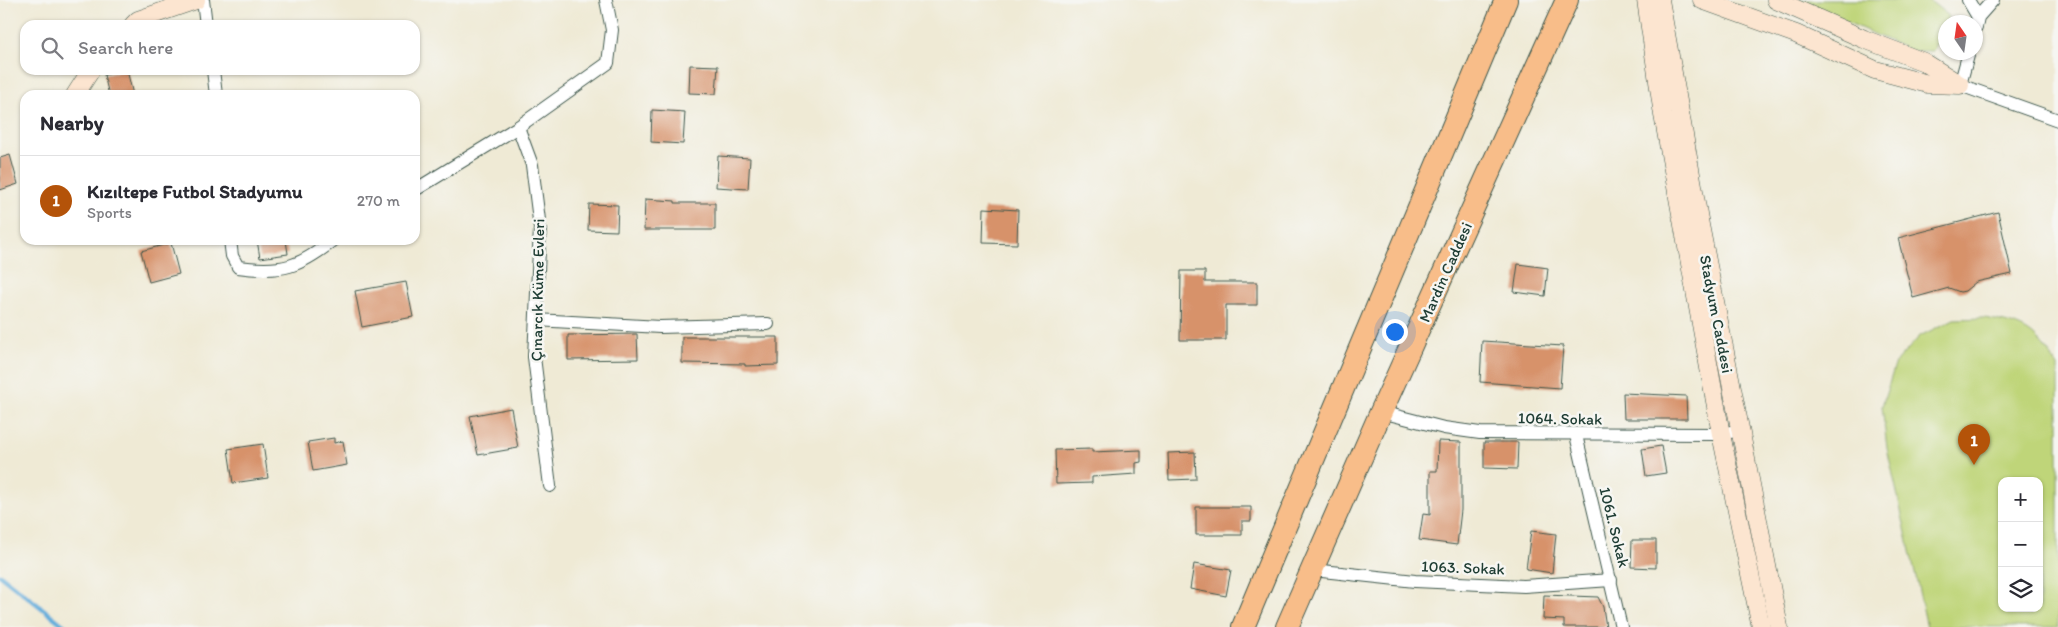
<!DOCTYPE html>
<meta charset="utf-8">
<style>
:root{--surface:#fff;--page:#f7f7f7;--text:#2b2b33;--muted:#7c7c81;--line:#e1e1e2;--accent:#b45309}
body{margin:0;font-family:Itim,sans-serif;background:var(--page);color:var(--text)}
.controls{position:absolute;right:15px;bottom:15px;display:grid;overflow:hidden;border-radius:10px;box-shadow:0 1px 4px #0004}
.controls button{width:45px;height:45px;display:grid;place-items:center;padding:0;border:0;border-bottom:1px solid var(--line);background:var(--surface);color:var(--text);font:25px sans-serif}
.compass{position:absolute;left:1938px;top:15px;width:45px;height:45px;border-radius:50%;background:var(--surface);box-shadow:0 1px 4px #0004;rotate:347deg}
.you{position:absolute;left:1394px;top:331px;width:18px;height:18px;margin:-12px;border:4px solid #fff;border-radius:50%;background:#1a73e8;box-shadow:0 0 0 8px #1a73e833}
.badge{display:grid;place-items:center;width:32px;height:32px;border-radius:50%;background:var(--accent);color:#fff;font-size:16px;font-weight:700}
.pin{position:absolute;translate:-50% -41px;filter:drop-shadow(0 1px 2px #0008)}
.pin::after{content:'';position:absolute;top:26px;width:18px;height:15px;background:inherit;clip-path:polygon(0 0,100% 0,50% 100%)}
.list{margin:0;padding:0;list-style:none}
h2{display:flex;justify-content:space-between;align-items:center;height:65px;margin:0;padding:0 20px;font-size:21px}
h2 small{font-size:16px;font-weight:400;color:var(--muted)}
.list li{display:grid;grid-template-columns:32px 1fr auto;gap:15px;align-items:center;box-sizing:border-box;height:90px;padding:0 20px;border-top:1px solid var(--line)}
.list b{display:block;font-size:19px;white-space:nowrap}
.list p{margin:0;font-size:16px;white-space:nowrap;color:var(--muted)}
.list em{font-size:16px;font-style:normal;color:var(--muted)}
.icon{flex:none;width:28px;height:28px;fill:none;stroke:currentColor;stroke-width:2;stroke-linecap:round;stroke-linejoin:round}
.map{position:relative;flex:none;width:2058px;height:627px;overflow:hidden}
.search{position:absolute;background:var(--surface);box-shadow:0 1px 4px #0004;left:20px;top:20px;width:400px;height:55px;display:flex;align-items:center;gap:12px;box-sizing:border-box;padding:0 18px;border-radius:15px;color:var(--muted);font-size:19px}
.panel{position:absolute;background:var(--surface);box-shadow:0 1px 4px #0004;left:20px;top:90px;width:400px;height:155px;border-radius:15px}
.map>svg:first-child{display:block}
</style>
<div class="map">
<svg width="2058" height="627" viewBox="0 0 2058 627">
<rect width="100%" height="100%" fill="#f6f6f2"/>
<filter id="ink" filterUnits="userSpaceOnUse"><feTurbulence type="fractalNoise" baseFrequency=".02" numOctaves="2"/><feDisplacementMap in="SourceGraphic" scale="10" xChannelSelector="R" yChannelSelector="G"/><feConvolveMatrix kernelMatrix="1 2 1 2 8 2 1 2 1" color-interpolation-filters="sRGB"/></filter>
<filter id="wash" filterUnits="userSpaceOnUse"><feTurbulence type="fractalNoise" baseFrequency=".0096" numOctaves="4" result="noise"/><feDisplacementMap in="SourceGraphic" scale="20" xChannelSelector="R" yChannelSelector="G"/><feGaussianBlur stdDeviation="1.12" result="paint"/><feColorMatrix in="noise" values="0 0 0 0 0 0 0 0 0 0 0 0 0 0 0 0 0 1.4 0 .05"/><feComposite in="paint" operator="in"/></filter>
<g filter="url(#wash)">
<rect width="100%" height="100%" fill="#efead5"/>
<g fill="#bfd579" stroke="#6f8956" fill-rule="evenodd">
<path d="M1798,0H1929L1949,16L1933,51H1912Z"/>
<path d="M1984,318C2026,325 2035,331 2058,367V627H1927L1887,448L1882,406L1896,362L1920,336L1954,319ZM2002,481H2039V608H2002Z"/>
</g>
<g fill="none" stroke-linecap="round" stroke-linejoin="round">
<path stroke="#64addb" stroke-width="4.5" d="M0,575L66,627"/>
</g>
<g id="blocks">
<g fill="#d7926b">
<path d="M690,65L718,66L716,94L689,93Z"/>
<path d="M127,70L133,95H109L104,75Z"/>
<path d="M652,110L685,112L683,144L651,142Z"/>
<path d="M10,155L18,184L0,190V158Z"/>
<path d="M718,156L750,158L748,189L716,187Z"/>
<path d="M645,199L675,201V203H715V230H644Z"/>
<path d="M589,204L618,205L617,231L588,230Z"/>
<path d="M984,208L1018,210L1017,244L983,243Z"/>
<path d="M1998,212L2012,274L1976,282L1965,291L1960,292L1949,288L1913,298L1898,238Z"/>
<path d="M257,240H286L288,254L260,258Z"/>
<path d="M171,243L179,274L149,282L141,251Z"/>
<path d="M1518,264L1548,268L1545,296L1514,292Z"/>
<path d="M1181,271H1205V282H1257V305H1226V340H1180Z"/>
<path d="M406,282L413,317L362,327L355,291Z"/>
<path d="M637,334L638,359L568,360V335Z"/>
<path d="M682,337H778V365L745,366V364L682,363Z"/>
<path d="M1482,341L1563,346L1560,388L1480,382Z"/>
<path d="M1623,393L1686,396L1687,419H1624Z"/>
<path d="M511,408L518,448L478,455L470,416Z"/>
<path d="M334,438V443L343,441L347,465L313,471L308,442Z"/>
<path d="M1438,441L1461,442V510L1457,545L1419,540L1423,514L1430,515V471H1437Z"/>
<path d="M1484,442H1518L1517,469L1484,468Z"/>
<path d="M263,444L268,478L233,483L228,449Z"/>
<path d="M1661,446L1666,473L1646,476L1642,449Z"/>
<path d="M1092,449V452L1141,450V462L1136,463V474L1092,477V483L1056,484L1055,450Z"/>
<path d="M1195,452L1196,479L1169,480L1168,453Z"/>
<path d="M1196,507H1251V521H1242V535H1196Z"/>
<path d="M1531,531L1556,534L1552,573L1526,569Z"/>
<path d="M1632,540H1656V568L1631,567Z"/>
<path d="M1194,564L1231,570L1226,596L1190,589Z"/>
<path d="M1544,595L1598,597L1603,607L1606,627H1564V620L1543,619Z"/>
</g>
</g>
</g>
<g filter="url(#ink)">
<use href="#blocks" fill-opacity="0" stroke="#3e574c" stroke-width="1"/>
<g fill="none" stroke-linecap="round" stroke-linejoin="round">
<defs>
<g id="street">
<path d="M203,0L206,25"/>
<path d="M1968,0L1978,17"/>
<path d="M1976,27L1978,17L1993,0"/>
<path d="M1969,52L1960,85L2058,120"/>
<path d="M213,70L216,95"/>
<path d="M518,127L532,165L540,228L534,357L550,486"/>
<path d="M415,190L518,127L608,63L612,30L606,0"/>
<path d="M230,240L232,256L238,267C283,273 299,267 334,240"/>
<path d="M536,320L660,327L768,324"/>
<path d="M1381,412L1444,428L1480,433L1721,434L1740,430"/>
<path d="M1576,435L1621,627"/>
<path d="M1313,570L1415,581L1524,586L1611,580"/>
</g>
<g id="secondary">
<path d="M1646,0L1663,115L1721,434L1761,627"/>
<path d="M1660,0L1700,225L1779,627"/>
<path d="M1702,0L1796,34L1875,70L1928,84L1960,85"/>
<path d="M1776,0L1864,39L1924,62L1959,84"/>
<path d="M133,25L138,20L196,0"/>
<path d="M75,95L91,70"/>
</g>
<g id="highway">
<path d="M1243,627L1506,0"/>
<path d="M1287,627L1381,412L1567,0"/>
</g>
</defs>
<use href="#street" stroke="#3e574c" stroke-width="14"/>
<use href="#secondary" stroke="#3e574c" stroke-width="19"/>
<use href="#highway" stroke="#3e574c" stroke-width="24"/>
<use href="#street" stroke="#fff" stroke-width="12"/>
<use href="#secondary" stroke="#fce5d0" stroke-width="18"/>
<use href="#highway" stroke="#f8bd89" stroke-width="22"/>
</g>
</g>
<g text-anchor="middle" stroke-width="5" stroke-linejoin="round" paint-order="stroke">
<g font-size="16" fill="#1f3d34" stroke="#f6f6f2">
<text transform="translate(1445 272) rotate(-66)" y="6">Mardin Caddesi</text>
<text transform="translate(537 290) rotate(-89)" y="6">Çınarcık Küme Evleri</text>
<text transform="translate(1717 314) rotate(79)" y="6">Stadyum Caddesi</text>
<text transform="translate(1560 418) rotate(1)" y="6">1064. Sokak</text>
<text transform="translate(1615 527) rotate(76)" y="6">1061. Sokak</text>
<text transform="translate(1463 567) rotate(2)" y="6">1063. Sokak</text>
</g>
</g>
</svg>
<div class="controls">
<button>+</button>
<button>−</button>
<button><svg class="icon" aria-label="layers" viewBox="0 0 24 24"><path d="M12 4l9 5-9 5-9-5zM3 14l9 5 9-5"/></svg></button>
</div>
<svg class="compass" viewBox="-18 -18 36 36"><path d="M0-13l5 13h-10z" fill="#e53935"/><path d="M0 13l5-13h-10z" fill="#7c7c81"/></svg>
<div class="you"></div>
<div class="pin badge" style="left:1974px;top:465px">1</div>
<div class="search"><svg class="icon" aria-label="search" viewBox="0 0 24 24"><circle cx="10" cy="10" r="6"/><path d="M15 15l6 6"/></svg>Search here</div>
<section class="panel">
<h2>Nearby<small></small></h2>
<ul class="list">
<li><span class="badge">1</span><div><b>Kızıltepe Futbol Stadyumu</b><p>Sports</p></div><em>270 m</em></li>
</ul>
</section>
</div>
